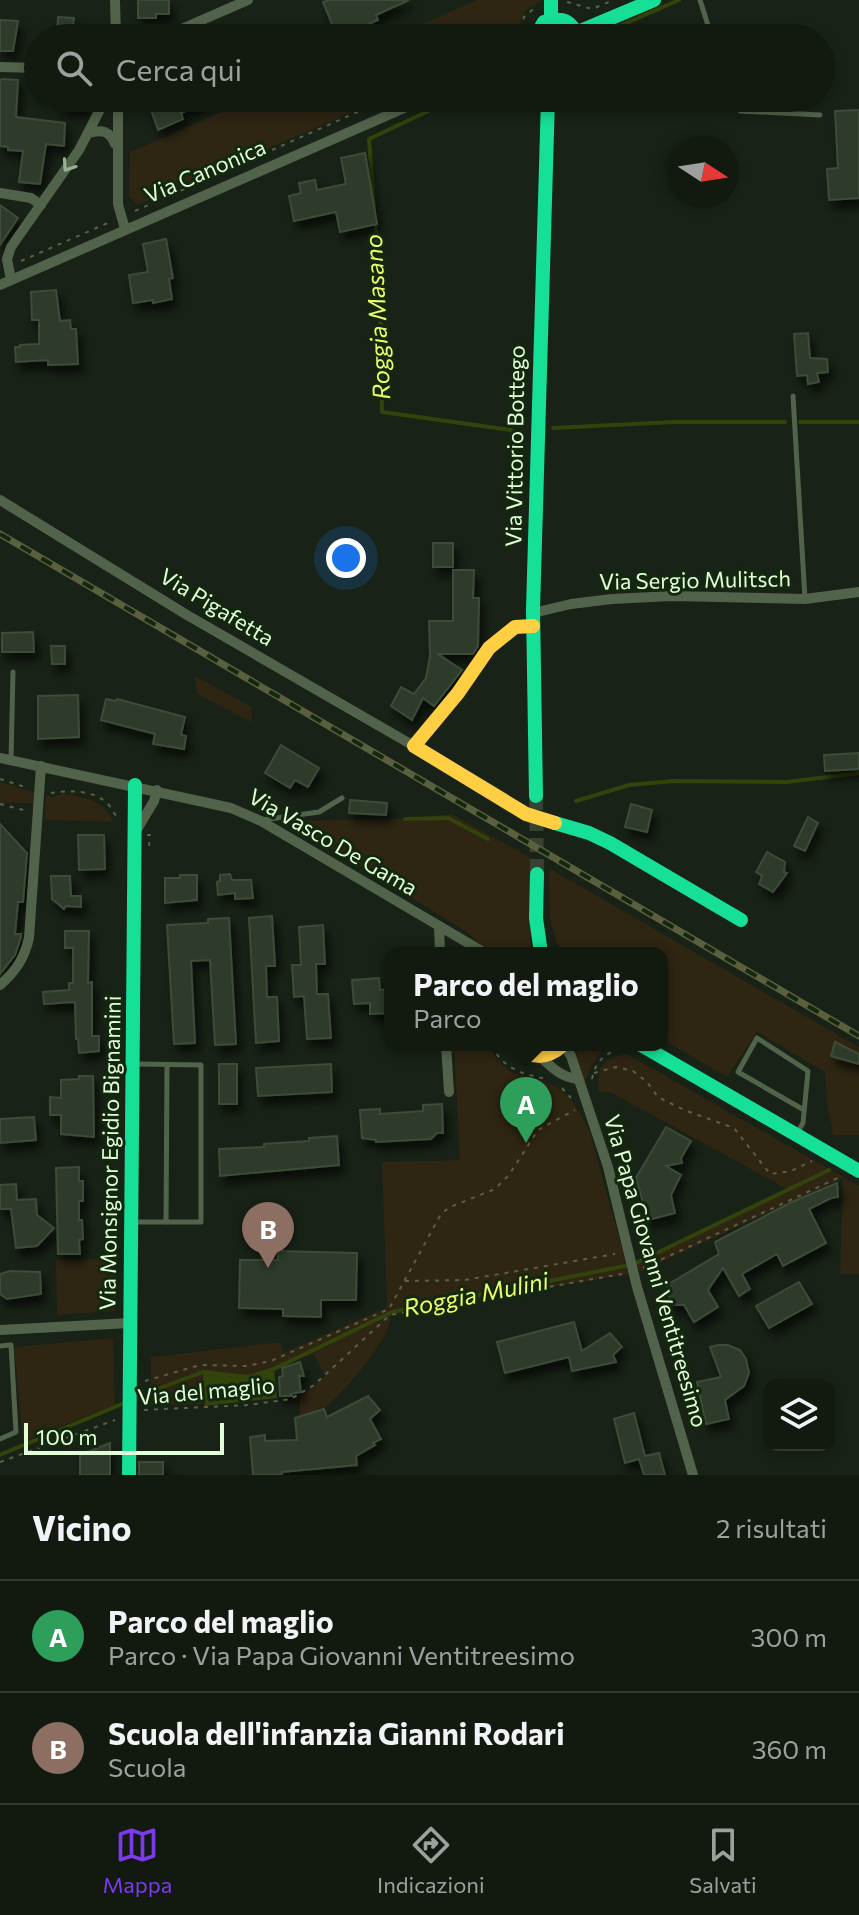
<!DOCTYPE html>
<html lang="it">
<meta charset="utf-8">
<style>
:root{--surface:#121a10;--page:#1f271e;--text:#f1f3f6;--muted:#9ca19f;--line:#313830;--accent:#7c3aed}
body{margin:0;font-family:Commissioner,sans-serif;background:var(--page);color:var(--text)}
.controls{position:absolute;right:24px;bottom:24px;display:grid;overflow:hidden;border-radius:16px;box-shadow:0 4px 12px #0003}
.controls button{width:72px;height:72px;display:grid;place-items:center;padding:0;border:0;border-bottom:2px solid var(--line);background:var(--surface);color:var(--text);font:40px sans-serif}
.compass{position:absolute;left:667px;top:136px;width:72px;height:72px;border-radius:50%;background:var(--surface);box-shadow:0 4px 12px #0003;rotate:102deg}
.scale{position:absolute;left:24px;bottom:20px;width:200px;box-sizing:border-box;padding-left:8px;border:4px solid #e1fed8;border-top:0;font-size:22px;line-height:28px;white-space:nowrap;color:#e1fed8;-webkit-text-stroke:6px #142810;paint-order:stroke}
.you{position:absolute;left:346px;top:558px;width:28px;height:28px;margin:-20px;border:6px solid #fff;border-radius:50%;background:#1a73e8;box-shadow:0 0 0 12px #1a73e833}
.badge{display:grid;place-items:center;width:52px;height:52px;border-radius:50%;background:var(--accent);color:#fff;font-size:26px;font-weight:700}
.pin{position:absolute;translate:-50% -66px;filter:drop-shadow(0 2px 4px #0008)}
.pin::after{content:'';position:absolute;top:42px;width:28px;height:24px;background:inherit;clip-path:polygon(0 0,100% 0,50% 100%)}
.popup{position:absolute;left:384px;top:947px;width:284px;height:104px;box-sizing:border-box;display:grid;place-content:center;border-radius:16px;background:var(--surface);filter:drop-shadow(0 2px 6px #0005);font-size:26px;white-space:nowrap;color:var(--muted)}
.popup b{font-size:30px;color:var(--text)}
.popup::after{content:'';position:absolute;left:50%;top:100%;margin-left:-16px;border:16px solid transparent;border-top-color:var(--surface)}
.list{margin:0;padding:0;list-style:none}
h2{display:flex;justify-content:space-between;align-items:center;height:104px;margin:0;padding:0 32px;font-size:34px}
h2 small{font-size:26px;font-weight:400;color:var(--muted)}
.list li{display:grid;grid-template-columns:52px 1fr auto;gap:24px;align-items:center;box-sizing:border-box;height:112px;padding:0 32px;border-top:2px solid var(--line)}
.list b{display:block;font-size:30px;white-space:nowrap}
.list p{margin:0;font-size:26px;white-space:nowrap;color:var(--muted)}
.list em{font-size:26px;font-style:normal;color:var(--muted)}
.icon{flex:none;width:44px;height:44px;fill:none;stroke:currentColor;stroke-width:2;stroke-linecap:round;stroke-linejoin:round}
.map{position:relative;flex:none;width:859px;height:1475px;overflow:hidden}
.search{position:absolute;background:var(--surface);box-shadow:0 4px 12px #0003;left:24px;right:24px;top:24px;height:88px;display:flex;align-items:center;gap:20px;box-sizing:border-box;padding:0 28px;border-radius:44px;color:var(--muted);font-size:30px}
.sheet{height:328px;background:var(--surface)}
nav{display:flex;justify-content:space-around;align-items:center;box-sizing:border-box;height:112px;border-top:2px solid var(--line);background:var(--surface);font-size:22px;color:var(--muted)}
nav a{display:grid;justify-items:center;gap:4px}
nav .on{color:var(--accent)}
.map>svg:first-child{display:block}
</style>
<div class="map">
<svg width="859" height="1475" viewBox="0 0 859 1475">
<defs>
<filter id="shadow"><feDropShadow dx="4.5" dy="8" stdDeviation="4" flood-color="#0009"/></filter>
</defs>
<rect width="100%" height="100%" fill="#182216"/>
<g fill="#2e2513">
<path d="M477,0H543L526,10L512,38H390Z"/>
<path d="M253,98H384L138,205L129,197L130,152Z"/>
<path d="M195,676L252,707L251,722L197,694Z"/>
<path d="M0,782L36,793V804L8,802L0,806Z"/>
<path d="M63,793C85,798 104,799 113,822L45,820L46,796L54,797Z"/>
<path d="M452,814L533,859L530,900L531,953H489L467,932L287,821L397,819Z"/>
<path d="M549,868L859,1047V1135H833L827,1103L825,1072L757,1032L727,1077L662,1039V953H560L550,920Z"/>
<path d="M454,1045H488C513,1089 529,1068 560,1089C573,1099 581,1116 589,1129L629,1274L391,1315C392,1337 342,1396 323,1409C317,1413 307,1415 300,1417V1397L325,1376L314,1354L249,1377L203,1372L205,1404L151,1406V1357L281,1342L283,1353L387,1307L382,1162L460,1160Z"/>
<path d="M582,1045H612C596,1053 590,1066 585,1083C579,1069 571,1057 582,1045Z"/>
<path d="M627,1054L859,1186V1274H840L843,1178L640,1272L636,1263L787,1189L610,1092H599C597,1067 601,1058 627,1054Z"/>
<path d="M116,1258L115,1311L57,1315L56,1260Z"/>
<path d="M113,1338L115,1405L23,1441L14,1347Z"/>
</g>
<path fill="#32430c" d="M274,1369L277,1398L205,1406L203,1372L249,1377Z"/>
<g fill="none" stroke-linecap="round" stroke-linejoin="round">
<g stroke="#32430c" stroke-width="4">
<path d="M620,26L679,0"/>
<path d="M374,208L369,139L456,98"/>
<path d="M375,220L380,283L382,412L511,430"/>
<path d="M800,422H859"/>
<path d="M553,428L674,422H785"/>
<path d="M576,801L629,785L673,781L787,782L859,773"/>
<path d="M405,819L448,818L488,839"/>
<path d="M636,1263L829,1170"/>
<path d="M152,1391L203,1372L249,1377L274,1369L392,1312L625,1266"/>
<path d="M0,1455L122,1404"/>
</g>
</g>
<g fill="#2d3a2b" stroke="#3c4c38" stroke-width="2" filter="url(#shadow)">
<path d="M138,0H169V14H156V18H138Z"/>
<path d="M329,0H409L376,15L378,20L338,38H298L332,24L323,2Z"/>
<path d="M58,17L74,18L73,25L89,26L88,38H57Z"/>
<path d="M0,20L18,21L13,51H0Z"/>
<path d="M3,79L18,80L16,117L65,123L64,146L46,144L40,184L19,182L23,151L8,150V147L0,146V80Z"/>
<path d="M61,98H85V109L61,108Z"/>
<path d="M147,98H215L181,113L183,119L158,130Z"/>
<path d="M859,110V198L829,200L827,169L838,168L835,111Z"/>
<path d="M365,153L377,224L340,232L336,212L294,221L289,196L301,193L299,183L315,180L317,190L346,184L341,158Z"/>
<path d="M0,205L18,218L0,245Z"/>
<path d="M166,239L173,278L169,279L172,299L153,303V300L133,303L129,275L148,272L143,244Z"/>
<path d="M56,290L60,321L70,320L71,329H76L78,364L48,365V360L16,362L15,347H20V345L39,344V320H32L31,292Z"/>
<path d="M808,333L810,358L827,359L828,372L817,373L819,382L808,384L807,375L797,376L794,334Z"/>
<rect x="433" y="543" width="20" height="24"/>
<path d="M453,570H474L473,598H479L478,646L473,654H438L462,670L434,706L423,698L412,720L391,706L401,687L414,694L426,678L430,656L429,621H453Z"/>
<path d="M33,632L34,652H2V633Z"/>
<path d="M51,646H65V664H52Z"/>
<path d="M78,695L79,737L38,739V696Z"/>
<path d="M106,699L116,701L117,699L185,717L181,735L186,736L184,749L153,744L155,734L101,720Z"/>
<path d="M281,745L319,768L308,787L295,780L290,788L265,773Z"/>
<path d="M859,753V769L825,771L824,755Z"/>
<path d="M350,800L387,803L386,815L349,813Z"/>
<path d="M631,804L652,810L647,832L625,827Z"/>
<path d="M808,817L818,823L805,851L794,846Z"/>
<path d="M0,824L27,853L23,902H18L15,934H21V937L15,955L0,974Z"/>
<path d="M78,835H104L105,869L79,870Z"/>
<path d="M767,852L785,862L784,872L787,873L773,892L759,884L762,876L756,872Z"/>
<path d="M230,874L232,880H251L253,898L235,899V893L218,895L217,882L220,881V875Z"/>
<path d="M180,875H197V900L165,903V878H180Z"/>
<path d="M51,876H70L71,896H81V907L66,906L64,909L52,899Z"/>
<path d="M272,916L275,966H266L267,997H277L279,1041L256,1043L249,918Z"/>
<path d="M229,918L236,1044L215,1045L210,960L191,961L195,1043L174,1044L167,925L208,923V919Z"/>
<path d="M323,925L325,964H316L317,994H328L331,1038L307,1039L304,996L294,997L292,965H301L299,927Z"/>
<path d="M65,931H89L88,983L92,982V1036H99V1051L79,1053L78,1039H76L75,1002L44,1004L43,992L69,990V983H73V948H65Z"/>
<path d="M379,978L380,990L390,989V1013L370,1014V1003L354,1004L352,980Z"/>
<path d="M835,1042L859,1054V1064L831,1056Z"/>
<rect x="219" y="1064" width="18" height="40"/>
<path d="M331,1064L332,1092L258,1096L256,1068Z"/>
<path d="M79,1076H93L94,1137L61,1134V1115H50V1097L61,1098V1080L79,1079Z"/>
<path d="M442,1104L443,1133H437L431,1139L376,1142V1140L362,1138L360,1110L380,1109V1114L423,1111V1105Z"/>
<path d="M34,1117L36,1140L0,1143V1119Z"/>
<path d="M666,1127L691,1141L681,1158L682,1163L666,1166L681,1175L671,1195L675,1213L648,1220L636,1178Z"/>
<path d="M337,1136L339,1165L220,1176L219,1149L264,1147V1144L309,1141V1138Z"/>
<path d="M79,1167V1181H83V1201H79V1220H82L83,1239L79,1240L80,1254H58L56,1168Z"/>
<path d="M837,1183L838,1197L831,1198L809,1209L826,1243L783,1266L777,1254L742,1274L750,1289L739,1296L723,1268L708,1290L718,1307L694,1322L684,1305H671L667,1285L719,1254L715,1242L792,1202Z"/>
<path d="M16,1184L17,1200L36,1199L37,1215L54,1228L37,1246L16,1248L11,1209H0V1185Z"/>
<path d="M278,1251L357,1253L356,1300H321V1317L283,1316V1309L239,1308L240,1260H278Z"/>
<path d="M10,1271L40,1272L41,1294L7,1299L0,1294V1274Z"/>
<path d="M799,1282L812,1304L769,1328L756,1306Z"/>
<path d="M574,1322L582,1351L610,1333L622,1347L613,1355L616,1362L572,1371L569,1357L505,1373L497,1342Z"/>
<path d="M718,1345H728L740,1350L746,1359L749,1373L744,1386L725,1400L729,1419L706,1424L697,1382L721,1377L710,1347Z"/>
<path d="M300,1362L304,1376H299L301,1392L291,1394L292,1396H280L279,1377L283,1376L282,1368Z"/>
<path d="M368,1396L380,1410L370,1419L381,1439L373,1443L375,1445L356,1456L357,1465L282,1472V1475H253L250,1437L265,1435V1441L297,1440L295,1418L324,1409L327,1417Z"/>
<path d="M634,1413L645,1456L659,1453L665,1475H644L639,1459L625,1463L614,1419Z"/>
<path d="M110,1443V1475H80V1455Z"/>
<rect x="139" y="1462" width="24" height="13"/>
</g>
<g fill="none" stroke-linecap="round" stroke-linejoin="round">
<path stroke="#364333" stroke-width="14" stroke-dasharray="14 7" stroke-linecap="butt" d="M536,796L537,874"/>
<g stroke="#5c6048" stroke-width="2" stroke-dasharray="4 6" stroke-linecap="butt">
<path d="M567,2L592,9L614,0"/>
<path d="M516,38L524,17L537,6"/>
<path d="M135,211L389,98"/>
<path d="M21,261L110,222"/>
<path d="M0,779L25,787"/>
<path d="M51,793C68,790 95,790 108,804C113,810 115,816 120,820"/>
<path d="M0,804L27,811"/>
<path d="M147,835H150L149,846"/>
<path d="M492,1045C502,1069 523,1074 546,1079"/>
<path d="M594,1073L616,1067L633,1071L647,1082L658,1097L684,1110L734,1128L770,1174L791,1171L812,1161"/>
<path d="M592,1079C596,1058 607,1054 625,1045"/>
<path d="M562,1088L571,1098"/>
<path d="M643,1268L840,1177"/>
<path d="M405,1281L465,1280L615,1254"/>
<path d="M145,1381L200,1365L247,1366L271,1361L389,1309L441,1214L450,1207L495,1189L509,1175L538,1130L575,1110"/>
<path d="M144,1410L248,1405L291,1399L314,1385L390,1315L622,1274"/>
<path d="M0,1462L115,1420"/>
</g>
<g stroke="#52634b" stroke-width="5">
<path d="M700,0L712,38"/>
<path d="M730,98L740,111L820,115"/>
<path d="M793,396L805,599"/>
<path d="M11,759L13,672"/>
<path d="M262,820L319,812L342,798"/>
<path d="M797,1133L803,1123L808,1071L757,1038L738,1072L804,1110"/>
<path d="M134,1222H201V1065L136,1064"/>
<path d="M166,1222L167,1065"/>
<path d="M0,1346L11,1345L16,1432L0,1439"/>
</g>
<g stroke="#52634b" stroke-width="10">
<path d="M115,0L116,38"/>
<path d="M161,38L248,0"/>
<path d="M0,67L38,68"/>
<path d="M118,98V204L125,229"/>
<path d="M88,133C102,129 110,131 115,144"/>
<path d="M0,193L31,198L41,205"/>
<path d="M11,280L7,259L11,247L79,150L106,98"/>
<path d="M0,285L427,98"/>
<path d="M0,500L187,615L414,746"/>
<path d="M533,613L571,604L612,599L672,596L805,599L859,592"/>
<path d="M0,758L231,808L261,821L485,953"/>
<path d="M136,831L154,801L157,790"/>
<path d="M439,926L440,953"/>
<path d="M0,985C16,971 24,959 29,938L41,766"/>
<path d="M446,1045L449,1092"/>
<path d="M564,1045L571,1056L608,1167L637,1287L693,1475"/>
<path d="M542,1058C553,1069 562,1077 577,1079"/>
<path d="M0,1330L130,1323"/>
</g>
<g stroke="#16e098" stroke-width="14">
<path d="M551,0V19"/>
<path d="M578,32L654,0"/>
<path d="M535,38L544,22C564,16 570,21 580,38"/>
<path d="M536,796L533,609L548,98"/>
<path d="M555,823L589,833L610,843L741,920"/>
<path d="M537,874L536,918L541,953"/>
<path d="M641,1045L859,1171"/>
<path d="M129,1475L135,785"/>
</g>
<g stroke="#ffcf43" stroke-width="14">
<path d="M533,626L515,627L489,648L458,693L414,746L526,814L555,823"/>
<path d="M514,1045C530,1059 547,1060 563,1045"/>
</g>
<defs>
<path id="rail" d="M0,534L859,1036"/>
</defs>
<use href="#rail" stroke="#5a5f3e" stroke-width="7"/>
<use href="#rail" stroke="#142810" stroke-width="4" stroke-dasharray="12" stroke-linecap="butt"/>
</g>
<defs><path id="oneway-chevron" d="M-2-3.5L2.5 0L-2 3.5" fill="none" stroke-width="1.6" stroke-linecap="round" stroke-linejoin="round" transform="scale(2)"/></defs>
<use stroke="#9ab092" href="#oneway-chevron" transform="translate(68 166) rotate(124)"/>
<g text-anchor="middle" stroke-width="6" stroke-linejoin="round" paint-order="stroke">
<g font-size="22" fill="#e1fed8" stroke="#142810">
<text transform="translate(205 171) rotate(-23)" y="8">Via Canonica</text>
<text transform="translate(515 446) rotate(-89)" y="8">Via Vittorio Bottego</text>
<text transform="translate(695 580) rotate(-1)" y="8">Via Sergio Mulitsch</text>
<text transform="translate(217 607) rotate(31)" y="8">Via Pigafetta</text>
<text transform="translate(333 842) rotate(30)" y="8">Via Vasco De Gama</text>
<text transform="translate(110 1153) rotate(-89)" y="8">Via Monsignor Egidio Bignamini</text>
<text transform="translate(656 1271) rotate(74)" y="8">Via Papa Giovanni Ventitreesimo</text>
<text transform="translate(206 1391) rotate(-5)" y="8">Via del maglio</text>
</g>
<g font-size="24" font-style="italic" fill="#ebfd68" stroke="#142810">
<text transform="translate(378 317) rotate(-93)" y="8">Roggia Masano</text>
<text transform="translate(476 1295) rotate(-11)" y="8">Roggia Mulini</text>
</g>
</g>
</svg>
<div class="controls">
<button><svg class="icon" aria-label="layers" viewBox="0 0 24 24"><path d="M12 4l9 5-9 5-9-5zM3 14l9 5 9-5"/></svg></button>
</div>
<svg class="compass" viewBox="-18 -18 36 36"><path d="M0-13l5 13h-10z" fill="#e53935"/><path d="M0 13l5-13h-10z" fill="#9ca19f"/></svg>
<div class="scale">100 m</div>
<div class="you"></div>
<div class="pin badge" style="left:526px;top:1143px;background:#2e9e5b">A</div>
<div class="popup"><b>Parco del maglio</b>Parco</div>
<div class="pin badge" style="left:268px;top:1268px;background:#8d6e63">B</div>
<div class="search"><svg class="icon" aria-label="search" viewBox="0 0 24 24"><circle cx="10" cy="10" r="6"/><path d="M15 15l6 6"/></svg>Cerca qui</div>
</div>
<section class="sheet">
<h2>Vicino<small>2 risultati</small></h2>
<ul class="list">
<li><span class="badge" style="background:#2e9e5b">A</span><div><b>Parco del maglio</b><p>Parco · Via Papa Giovanni Ventitreesimo</p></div><em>300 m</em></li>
<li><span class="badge" style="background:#8d6e63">B</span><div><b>Scuola dell'infanzia Gianni Rodari</b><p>Scuola</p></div><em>360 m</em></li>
</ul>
</section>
<nav>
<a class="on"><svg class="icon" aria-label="map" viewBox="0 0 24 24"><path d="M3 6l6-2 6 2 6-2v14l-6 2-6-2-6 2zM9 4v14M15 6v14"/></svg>Mappa</a>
<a><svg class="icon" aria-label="directions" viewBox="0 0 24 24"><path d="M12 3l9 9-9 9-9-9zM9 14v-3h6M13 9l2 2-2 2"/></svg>Indicazioni</a>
<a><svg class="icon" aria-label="saved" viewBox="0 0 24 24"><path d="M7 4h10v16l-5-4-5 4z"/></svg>Salvati</a>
</nav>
